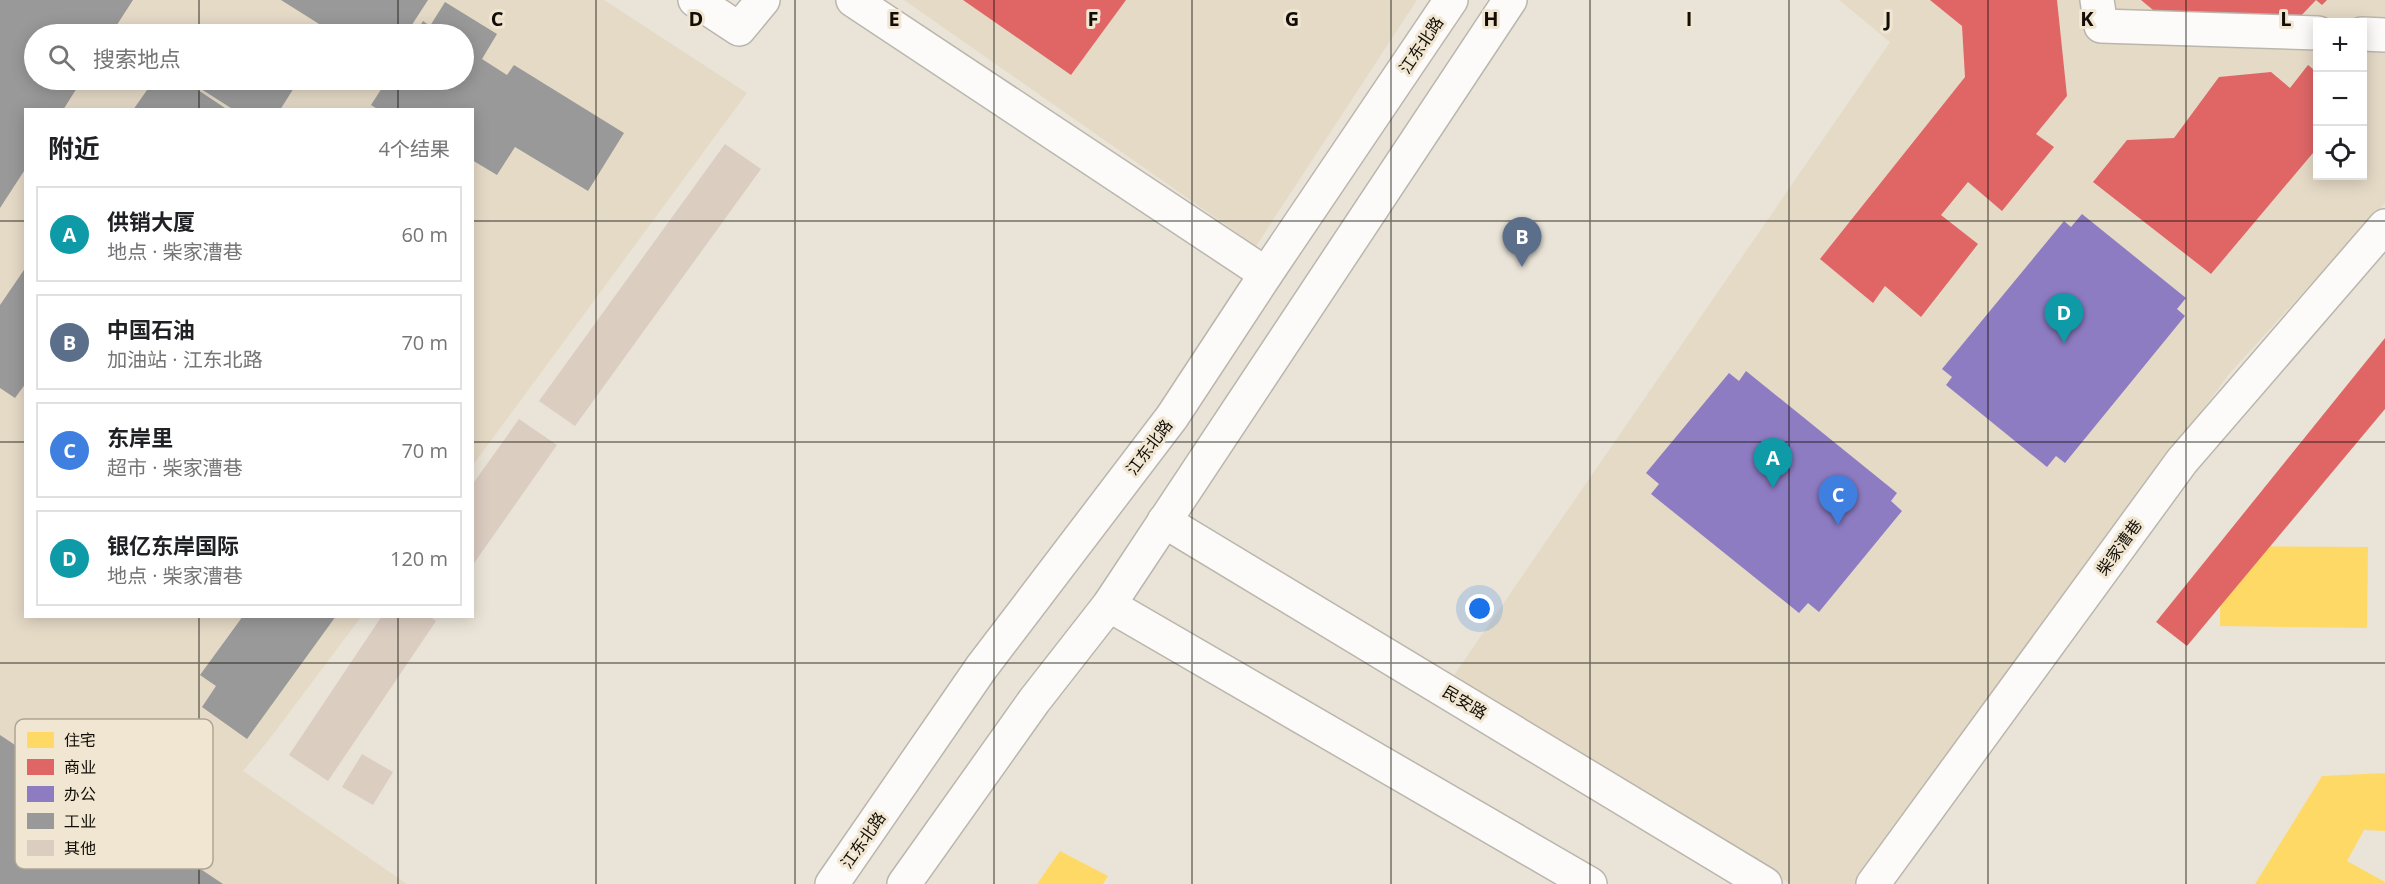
<!DOCTYPE html>
<html lang="zh">
<meta charset="utf-8">
<style>
:root{--surface:#fff;--page:#f6f6f6;--text:#202124;--muted:#757577;--line:#e0e0e0;--accent:#5e5950}
body{margin:0;font-family:"Open Sans","Noto Sans SC",sans-serif;background:var(--page);color:var(--text)}
.controls{position:absolute;right:18px;top:18px;display:grid;overflow:hidden;border-radius:0px;box-shadow:0 3px 15px #0003}
.controls button{width:54px;height:54px;display:grid;place-items:center;padding:0;border:0;border-bottom:2px solid var(--line);background:var(--surface);color:var(--text);font:30px sans-serif}
.you{position:absolute;left:1480px;top:609px;width:21px;height:21px;margin:-15px;border:4px solid #fff;border-radius:50%;background:#1a73e8;box-shadow:0 0 0 9px #1a73e833}
.badge{display:grid;place-items:center;width:39px;height:39px;border-radius:50%;background:var(--accent);color:#fff;font-size:20px;font-weight:700}
.pin{position:absolute;translate:-50% -50px;filter:drop-shadow(0 2px 3px #0008)}
.pin::after{content:'';position:absolute;top:32px;width:21px;height:18px;background:inherit;clip-path:polygon(0 0,100% 0,50% 100%)}
.list{margin:0;padding:0;list-style:none}
h2{display:flex;justify-content:space-between;align-items:center;height:78px;margin:0;padding:0 24px;font-size:26px}
h2 small{font-size:20px;font-weight:400;color:var(--muted)}
.list li{display:grid;grid-template-columns:39px 1fr auto;gap:18px;align-items:center;box-sizing:border-box;height:96px;margin:0 12px 12px;padding:0 12px;border:2px solid var(--line);border-radius:0px}
.list b{display:block;font-size:22px;white-space:nowrap}
.list p{margin:0;font-size:20px;white-space:nowrap;color:var(--muted)}
.list em{font-size:20px;font-style:normal;color:var(--muted)}
.icon{flex:none;width:33px;height:33px;fill:none;stroke:currentColor;stroke-width:2;stroke-linecap:round;stroke-linejoin:round}
.map{position:relative;flex:none;width:2385px;height:884px;overflow:hidden}
.search{position:absolute;background:var(--surface);box-shadow:0 3px 15px #0003;left:24px;top:24px;width:450px;height:66px;display:flex;align-items:center;gap:15px;box-sizing:border-box;padding:0 21px;border-radius:33px;color:var(--muted);font-size:22px}
.panel{position:absolute;background:var(--surface);box-shadow:0 3px 15px #0003;left:24px;top:108px;width:450px;height:510px;border-radius:0px}
.map>svg:first-child{display:block}
</style>
<div class="map">
<svg width="2385" height="884" viewBox="0 0 2385 884">
<rect width="100%" height="100%" fill="#eae4d8"/>
<g fill="#e5dac6" fill-rule="evenodd">
<path d="M0,0H604L747,93L473,465L472,110H26V616L361,617L268,741L243,771L407,884H0ZM34,34H464V80H34Z"/>
<path d="M904,0H1417L1256,246Z"/>
<path d="M1839,0H2385V203L2229,374L1854,884H1791L1454,675L1890,42ZM2318,22H2362V176H2318Z"/>
</g>
<g fill="#ffd966">
<path d="M2221,546L2368,547L2367,628L2220,626Z"/>
<path d="M2385,773V831L2364,830L2347,861L2385,882V884H2255L2322,776Z"/>
<path d="M1060,851L1108,876L1103,884H1037Z"/>
</g>
<g fill="#e06666">
<path d="M963,0H1126L1071,75Z"/>
<path d="M1930,0H2057L2067,96L2036,134L2054,147L2002,211L1968,182L1941,215L1978,244L1921,317L1885,286L1873,303L1820,259L1965,77L1962,26Z"/>
<path d="M2141,0H2327L2322,5L2316,0L2299,18L2177,30Z"/>
<path d="M2308,65L2318,73V147L2211,274L2093,182L2127,140L2174,138L2219,77L2271,72L2290,88Z"/>
<path d="M2385,338V409L2187,646L2156,622Z"/>
</g>
<g fill="#8e7cc3">
<path d="M2082,214L2186,298L2177,309L2185,316L2065,463L2056,456L2047,467L1946,385L1952,377L1942,369L2064,221L2071,227Z"/>
<path d="M1746,371L1897,493L1891,501L1902,511L1819,612L1808,603L1799,613L1651,494L1659,484L1646,473L1729,373L1739,381Z"/>
</g>
<g fill="#999">
<path d="M0,0H133L111,34H34V80H82L63,110H26V168L0,208Z"/>
<path d="M281,0H428L406,34H335Z"/>
<path d="M445,2L497,34L482,59L507,75L514,65L624,133L588,191L515,147L497,175L472,160V110H379L371,105L387,80H464V34H415L423,21L430,26Z"/>
<path d="M208,26L221,34H203Z"/>
<path d="M154,80H183L228,110H133Z"/>
<path d="M187,80H292L297,83L280,110H234Z"/>
<path d="M26,267V383L15,398L0,388V305Z"/>
<path d="M243,616H336L247,739L202,707L216,686L200,675Z"/>
<path d="M0,735L223,884H0Z"/>
</g>
<g fill="#dccdc1">
<path d="M725,144L761,169L575,426L539,401Z"/>
<path d="M519,419L557,445L472,566V485Z"/>
<path d="M382,616H429L436,621L328,781L289,755Z"/>
<path d="M362,754L393,772L373,805L342,787Z"/>
</g>
<g fill="none" stroke-linecap="round" stroke-linejoin="round">
<defs>
<g id="minor">
<path d="M2097,0L2101,26L2318,33"/>
<path d="M2362,34L2385,35"/>
<path d="M1873,884L2182,461L2385,226"/>
</g>
<g id="major">
<path d="M695,0L739,29L763,0"/>
<path d="M853,0L1266,274"/>
<path d="M1164,521L1765,884"/>
<path d="M1109,605L1590,884"/>
<path d="M832,884L981,668L1172,417L1266,274L1451,0"/>
<path d="M904,884L1034,701L1109,605L1510,0"/>
</g>
</defs>
<use href="#minor" stroke="#bbb6ad" stroke-width="36"/>
<use href="#major" stroke="#bbb6ad" stroke-width="36"/>
<use href="#minor" stroke="#fcfbf9" stroke-width="33"/>
<use href="#major" stroke="#fcfbf9" stroke-width="33"/>
</g>
<path fill="none" stroke="#120e07" stroke-width="1.5" stroke-opacity="0.55" d="M199,0V34M398,0V34M596,0V884M795,0V884M994,0V884M1192,0V884M1391,0V884M1590,0V884M1789,0V884M1988,0V884M2186,0V884M199,80V110M398,80V110M0,221H26M472,221H2385M0,442H26M472,442H2385M199,616V884M398,616V884M0,663H2385"/>
<g text-anchor="middle" stroke-width="6" stroke-linejoin="round" paint-order="stroke">
<g font-size="16" fill="#120e07" stroke="#f1e6d1">
<text transform="translate(1421 45) rotate(-56)" y="6">江东北路</text>
<text transform="translate(1149 447) rotate(-53)" y="6">江东北路</text>
<text transform="translate(2119 547) rotate(-54)" y="6">柴家漕巷</text>
<text transform="translate(1465 702) rotate(31)" y="6">民安路</text>
<text transform="translate(863 840) rotate(-55)" y="6">江东北路</text>
</g>
</g>
<rect x="15" y="719" width="198" height="150" rx="9" fill="#f1e6d1" stroke="#aea594" stroke-width="1.5"/>
<rect x="27" y="732" width="27" height="16" fill="#ffd966"/>
<rect x="27" y="759" width="27" height="16" fill="#e06666"/>
<rect x="27" y="786" width="27" height="16" fill="#8e7cc3"/>
<rect x="27" y="813" width="27" height="16" fill="#999"/>
<rect x="27" y="840" width="27" height="16" fill="#dccdc1"/>
<g font-size="16" fill="#120e07">
<text x="64" y="746">住宅</text>
<text x="64" y="773">商业</text>
<text x="64" y="800">办公</text>
<text x="64" y="827">工业</text>
<text x="64" y="854">其他</text>
</g>
<g font-size="20" text-anchor="middle" font-weight="bold" fill="#120e07" stroke="#f1e6d1" stroke-width="6" stroke-linejoin="round" paint-order="stroke">
<text x="497" y="26">C</text>
<text x="696" y="26">D</text>
<text x="894" y="26">E</text>
<text x="1093" y="26">F</text>
<text x="1292" y="26">G</text>
<text x="1491" y="26">H</text>
<text x="1689" y="26">I</text>
<text x="1888" y="26">J</text>
<text x="2087" y="26">K</text>
<text x="2286" y="26">L</text>
</g>
</svg>
<div class="controls">
<button>+</button>
<button>−</button>
<button><svg class="icon" aria-label="locate" viewBox="0 0 24 24"><circle cx="12" cy="12" r="6"/><path d="M12 2v4M12 18v4M2 12h4M18 12h4"/></svg></button>
</div>
<div class="you"></div>
<div class="pin badge" style="left:1773px;top:488px;background:#0f9aa8">A</div>
<div class="pin badge" style="left:1522px;top:267px;background:#5c6f8a">B</div>
<div class="pin badge" style="left:1838px;top:525px;background:#3f7fe0">C</div>
<div class="pin badge" style="left:2064px;top:343px;background:#0f9aa8">D</div>
<div class="search"><svg class="icon" aria-label="search" viewBox="0 0 24 24"><circle cx="10" cy="10" r="6"/><path d="M15 15l6 6"/></svg>搜索地点</div>
<section class="panel">
<h2>附近<small>4个结果</small></h2>
<ul class="list">
<li><span class="badge" style="background:#0f9aa8">A</span><div><b>供销大厦</b><p>地点 · 柴家漕巷</p></div><em>60 m</em></li>
<li><span class="badge" style="background:#5c6f8a">B</span><div><b>中国石油</b><p>加油站 · 江东北路</p></div><em>70 m</em></li>
<li><span class="badge" style="background:#3f7fe0">C</span><div><b>东岸里</b><p>超市 · 柴家漕巷</p></div><em>70 m</em></li>
<li><span class="badge" style="background:#0f9aa8">D</span><div><b>银亿东岸国际</b><p>地点 · 柴家漕巷</p></div><em>120 m</em></li>
</ul>
</section>
</div>
